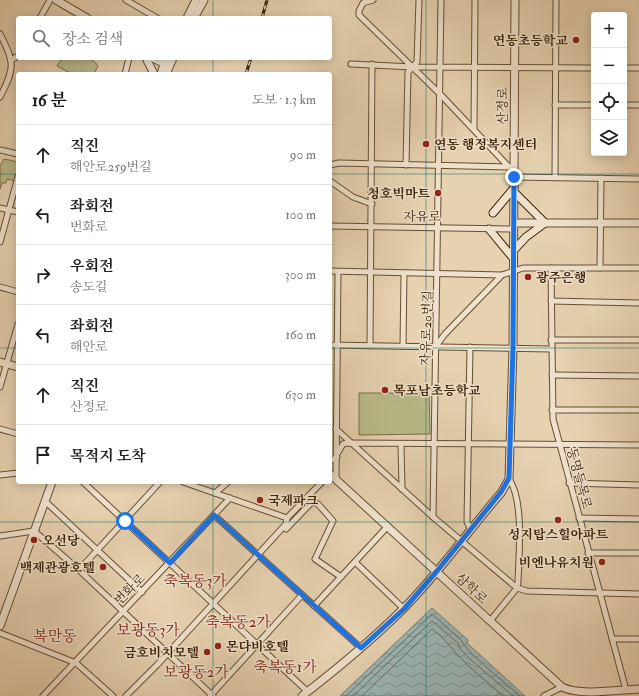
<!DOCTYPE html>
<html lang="ko">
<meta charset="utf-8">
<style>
:root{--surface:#fff;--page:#f6f6f6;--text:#202124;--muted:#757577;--line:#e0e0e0}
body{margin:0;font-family:"IM FELL Double Pica","Noto Serif KR",serif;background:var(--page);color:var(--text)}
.controls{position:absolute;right:12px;top:12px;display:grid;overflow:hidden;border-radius:4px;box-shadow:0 2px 10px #0003}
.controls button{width:36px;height:36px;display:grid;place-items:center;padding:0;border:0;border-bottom:1px solid var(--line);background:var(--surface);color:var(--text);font:20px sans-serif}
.stop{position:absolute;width:12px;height:12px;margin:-9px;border:3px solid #1a73e8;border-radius:50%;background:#fff}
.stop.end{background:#1a73e8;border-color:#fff;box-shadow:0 1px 4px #0008}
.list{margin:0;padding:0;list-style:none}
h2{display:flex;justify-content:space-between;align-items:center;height:52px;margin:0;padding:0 16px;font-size:17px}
h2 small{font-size:13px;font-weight:400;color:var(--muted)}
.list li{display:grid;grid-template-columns:26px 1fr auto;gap:12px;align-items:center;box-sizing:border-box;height:60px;padding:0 16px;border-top:1px solid var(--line)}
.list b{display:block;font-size:15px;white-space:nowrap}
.list p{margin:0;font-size:13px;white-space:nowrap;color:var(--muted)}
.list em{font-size:13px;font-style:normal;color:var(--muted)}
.icon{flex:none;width:22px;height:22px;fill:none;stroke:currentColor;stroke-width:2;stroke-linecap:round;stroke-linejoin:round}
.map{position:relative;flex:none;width:639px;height:696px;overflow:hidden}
.search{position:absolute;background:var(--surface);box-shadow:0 2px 10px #0003;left:16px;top:16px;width:316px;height:44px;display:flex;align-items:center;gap:10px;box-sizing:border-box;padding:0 14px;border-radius:4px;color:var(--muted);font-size:15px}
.panel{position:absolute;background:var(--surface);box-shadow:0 2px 10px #0003;left:16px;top:72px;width:316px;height:412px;border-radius:4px}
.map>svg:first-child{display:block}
</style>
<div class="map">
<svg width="639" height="696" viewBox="0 0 639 696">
<defs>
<pattern id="water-waves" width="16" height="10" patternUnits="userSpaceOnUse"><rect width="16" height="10" fill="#9ab5b5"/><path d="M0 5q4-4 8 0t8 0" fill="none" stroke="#7f9391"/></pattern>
</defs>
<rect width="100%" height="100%" fill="#e6d1b0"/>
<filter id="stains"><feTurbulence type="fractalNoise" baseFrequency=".005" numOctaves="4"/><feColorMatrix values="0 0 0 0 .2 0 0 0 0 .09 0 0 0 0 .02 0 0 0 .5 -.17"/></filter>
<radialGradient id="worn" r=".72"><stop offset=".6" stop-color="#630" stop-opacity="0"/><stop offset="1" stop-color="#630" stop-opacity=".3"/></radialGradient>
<g fill="#b8ba89" stroke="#7a6e48">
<path d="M62,58C73,58 91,54 98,66L94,74H72L57,66Z"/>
<path d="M4,159L18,162L15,181L7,179L6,183H2L0,189V166Z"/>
<path d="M359,393H429L430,434L359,435Z"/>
</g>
<path fill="url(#water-waves)" stroke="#747b70" d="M432,608L468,640L467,643L525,696H340Z"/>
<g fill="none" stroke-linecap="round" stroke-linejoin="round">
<g stroke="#6a6c5e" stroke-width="1">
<path d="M346,696L432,614L462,641C465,651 509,686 520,696"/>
<path d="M353,696L432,621L458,643L460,649L471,660L513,696"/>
<path d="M362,696L432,629C442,636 449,645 456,653C470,669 488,682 503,696"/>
</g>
<defs>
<g id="minor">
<path d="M126,0L157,18"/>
<path d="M373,0L363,3L359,11V15L440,94L509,167H514"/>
<path d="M40,18L50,0"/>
<path d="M0,34C15,63 15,68 0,97"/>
<path d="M11,60L18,56"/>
<path d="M351,64L413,67L594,68"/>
<path d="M624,68H639"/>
<path d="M125,74L129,58"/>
<path d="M555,105H594"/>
<path d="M624,105H639"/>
<path d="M474,129L475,0"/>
<path d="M0,150L18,154"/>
<path d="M330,165L339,163L509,167"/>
<path d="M406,165L408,72L417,62L419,0"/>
<path d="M514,177L639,179"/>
<path d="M555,178L556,0"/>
<path d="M330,181L353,197L372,204"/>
<path d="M0,208L18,212"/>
<path d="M330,226L514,229"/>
<path d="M0,242L18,177"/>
<path d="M551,268L553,419L626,690"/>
<path d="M600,268L601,178"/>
<path d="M330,271L502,275"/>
<path d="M0,287L18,292"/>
<path d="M551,301L639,303"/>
<path d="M551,340H639"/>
<path d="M330,345L551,349"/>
<path d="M370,346L372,64"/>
<path d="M403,346L404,273"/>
<path d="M436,346L445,334L502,275L523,268H639"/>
<path d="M470,347L467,522L470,528"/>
<path d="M552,375L639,376"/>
<path d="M0,387L18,324"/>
<path d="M552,410H639"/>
<path d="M0,429L18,434"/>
<path d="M336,429L433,517L517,588L527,591L639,594"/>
<path d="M401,444L402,489"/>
<path d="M337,454L343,444L348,443L639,445"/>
<path d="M330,461L337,457"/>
<path d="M0,475L18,473"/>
<path d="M336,478L338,272"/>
<path d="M83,482L308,692"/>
<path d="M183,482L287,518"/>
<path d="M569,483L639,485"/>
<path d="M215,493L228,482"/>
<path d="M45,501L142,592"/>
<path d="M214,515L361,648"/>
<path d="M433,517L441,0"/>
<path d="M287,518L322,482"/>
<path d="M579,518L639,519"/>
<path d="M286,529L312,502L318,504L333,521L315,559L341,577"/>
<path d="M0,536L34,531L79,570L213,696"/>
<path d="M588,553H639"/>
<path d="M355,562L404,609"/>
<path d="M79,570L160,482"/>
<path d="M314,606L388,526"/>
<path d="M490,621L517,588L518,581C519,554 524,500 509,479"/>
<path d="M0,633L76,663L113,696"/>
<path d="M612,639H639"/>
<path d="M43,696L230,498"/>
<path d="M126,696L157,665L286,524L287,518"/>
<path d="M210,696L302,595"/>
<path d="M544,696L562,687"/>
</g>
<g id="tertiary">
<path d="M56,0L87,18"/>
<path d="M187,18L196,0"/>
<path d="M194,18L204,0"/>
<path d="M146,58L154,74"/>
<path d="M153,58L169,66"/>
<path d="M161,74L166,58"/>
<path d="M166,74L173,58"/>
<path d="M514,223H639"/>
<path d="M0,362L18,367"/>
<path d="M330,474L562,687C579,696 618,690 639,689"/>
<path d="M0,626L52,482"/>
<path d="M302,696C337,669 372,640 403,609C439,573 468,531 501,493L509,479L513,348L515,0"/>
</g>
<g id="secondary">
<path d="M493,213L514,188"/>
<path d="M489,229L513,258"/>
<path d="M513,251L526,237L545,223L514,192"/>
</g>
</defs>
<use href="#minor" stroke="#664e32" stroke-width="7"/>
<use href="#tertiary" stroke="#664e32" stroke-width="9"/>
<use href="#secondary" stroke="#3b2308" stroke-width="9"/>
<use href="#minor" stroke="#efe1cc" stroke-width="5"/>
<use href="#tertiary" stroke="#efe1cc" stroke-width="7"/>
<use href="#secondary" stroke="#efe1cc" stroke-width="7"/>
<defs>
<g id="rail">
<path d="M262,18L267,0"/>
<path d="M246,74L251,58"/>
</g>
</defs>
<use href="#rail" stroke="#3b2308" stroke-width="3"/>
<use href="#rail" stroke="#efe1cc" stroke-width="1.5" stroke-dasharray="4.5" stroke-linecap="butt"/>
</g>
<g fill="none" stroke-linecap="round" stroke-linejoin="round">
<path stroke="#1a73e8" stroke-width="5" d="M125,521L170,563L214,515L361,648L404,609L437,571L501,492L509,478L513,348L514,177"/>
</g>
<path fill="none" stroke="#0f766e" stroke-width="1" stroke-opacity="0.55" d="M213,0V18M426,0V696M213,58V74M0,174H18M330,174H639M0,348H18M330,348H639M213,482V696M0,522H639"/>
<g fill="#8f2418" stroke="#efe1cc" stroke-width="1.5">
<circle cx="576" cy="40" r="4"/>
<circle cx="426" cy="144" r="4"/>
<circle cx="438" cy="193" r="4"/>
<circle cx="528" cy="277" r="4"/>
<circle cx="385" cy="390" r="4"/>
<circle cx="260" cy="500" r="4"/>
<circle cx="558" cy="520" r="4"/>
<circle cx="34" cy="540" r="4"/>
<circle cx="602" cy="562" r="4"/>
<circle cx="103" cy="567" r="4"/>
<circle cx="218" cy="646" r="4"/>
<circle cx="207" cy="652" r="4"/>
</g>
<g text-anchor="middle" stroke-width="3" stroke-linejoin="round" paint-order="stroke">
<g font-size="13" font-weight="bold" fill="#3b2308" stroke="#efe1cc" text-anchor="start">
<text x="568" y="45" text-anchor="end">연동초등학교</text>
<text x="434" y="149">연동 행정복지센터</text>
<text x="430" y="198" text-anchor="end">청호빅마트</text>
<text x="536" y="282">광주은행</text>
<text x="393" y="395">목포남초등학교</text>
<text x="268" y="505">국제파크</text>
<text x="558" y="539" text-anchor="middle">성지탑스힐아파트</text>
<text x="42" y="545">오선당</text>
<text x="594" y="567" text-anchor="end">비엔나유치원</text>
<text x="95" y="572" text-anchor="end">백제관광호텔</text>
<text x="226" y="651">몬다비호텔</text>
<text x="199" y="657" text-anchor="end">금호비치모텔</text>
</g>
<g font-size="13" fill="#3b2308" stroke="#efe1cc">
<text transform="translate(502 106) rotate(-90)" y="5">산정로</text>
<text x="422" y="221">자유로</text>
<text transform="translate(426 328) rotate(-88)" y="5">자유로20번길</text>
<text transform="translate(580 478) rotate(75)" y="5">동명들목로</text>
<text transform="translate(472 588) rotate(43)" y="5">삼학로</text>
<text transform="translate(129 589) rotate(-45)" y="5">번화로</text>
</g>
<g font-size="15" fill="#7a1f14" stroke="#efe1cc">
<text x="195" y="586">축복동3가</text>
<text x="238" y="627">축복동2가</text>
<text x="148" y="635">보광동3가</text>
<text x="55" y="641">복만동</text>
<text x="285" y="672">축복동1가</text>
<text x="196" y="677">보광동2가</text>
</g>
</g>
<rect width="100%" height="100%" filter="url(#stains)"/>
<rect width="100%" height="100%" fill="url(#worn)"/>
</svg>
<div class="controls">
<button>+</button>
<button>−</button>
<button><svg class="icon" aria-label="locate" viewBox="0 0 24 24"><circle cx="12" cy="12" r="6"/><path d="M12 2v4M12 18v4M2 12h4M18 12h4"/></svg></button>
<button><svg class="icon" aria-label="layers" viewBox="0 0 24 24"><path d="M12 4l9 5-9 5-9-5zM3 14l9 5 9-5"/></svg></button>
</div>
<div class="stop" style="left:125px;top:521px"></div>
<div class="stop end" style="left:514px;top:177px"></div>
<div class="search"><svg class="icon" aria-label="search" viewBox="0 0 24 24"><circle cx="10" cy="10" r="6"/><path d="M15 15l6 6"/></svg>장소 검색</div>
<section class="panel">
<h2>16 분<small>도보 · 1.3 km</small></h2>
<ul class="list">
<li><svg class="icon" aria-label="ahead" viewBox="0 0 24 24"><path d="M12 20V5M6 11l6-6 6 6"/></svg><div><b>직진</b><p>해안로259번길</p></div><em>90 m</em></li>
<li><svg class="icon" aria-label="left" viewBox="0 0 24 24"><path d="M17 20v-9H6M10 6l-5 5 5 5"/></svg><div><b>좌회전</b><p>번화로</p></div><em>100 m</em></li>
<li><svg class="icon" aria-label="right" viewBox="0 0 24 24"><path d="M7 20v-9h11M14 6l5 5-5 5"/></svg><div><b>우회전</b><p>송도길</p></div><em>300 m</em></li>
<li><svg class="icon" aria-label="left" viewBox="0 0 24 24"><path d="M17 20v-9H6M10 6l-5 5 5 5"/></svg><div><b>좌회전</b><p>해안로</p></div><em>160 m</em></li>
<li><svg class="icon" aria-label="ahead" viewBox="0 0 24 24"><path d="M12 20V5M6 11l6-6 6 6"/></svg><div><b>직진</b><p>산정로</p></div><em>630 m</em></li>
<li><svg class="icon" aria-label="arrive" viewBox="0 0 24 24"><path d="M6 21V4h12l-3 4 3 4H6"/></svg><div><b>목적지 도착</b></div></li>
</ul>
</section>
</div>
